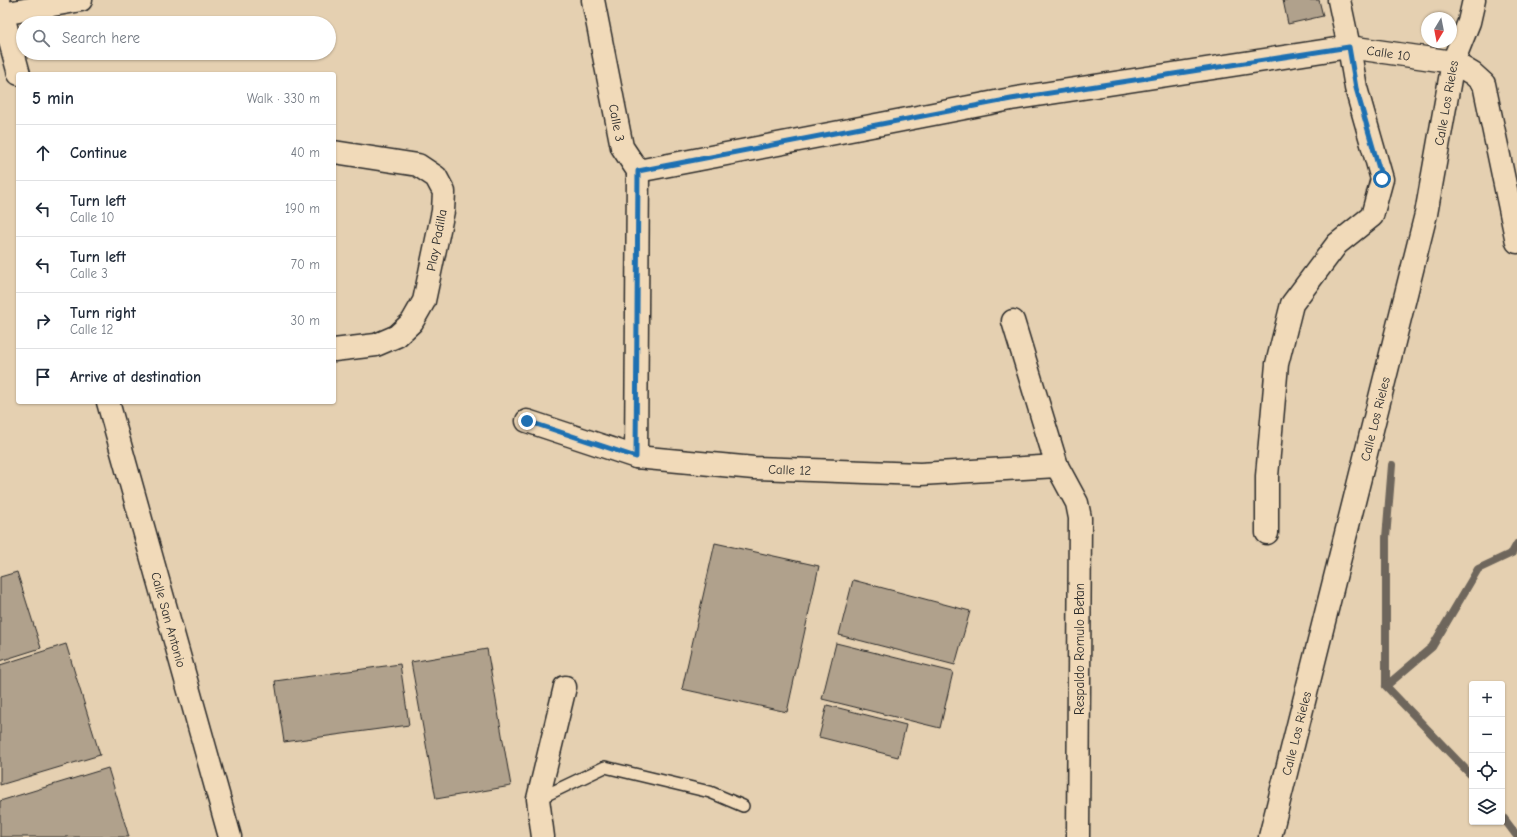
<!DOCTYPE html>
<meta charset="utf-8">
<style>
:root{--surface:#fff;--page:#f2f2f3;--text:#1f2937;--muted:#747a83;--line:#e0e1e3}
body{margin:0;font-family:"Comic Neue",sans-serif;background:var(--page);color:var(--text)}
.controls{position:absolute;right:12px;bottom:12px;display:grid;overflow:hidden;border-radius:4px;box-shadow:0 1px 3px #0004}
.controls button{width:36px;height:36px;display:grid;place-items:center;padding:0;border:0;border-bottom:1px solid var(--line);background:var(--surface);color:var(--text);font:20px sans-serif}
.compass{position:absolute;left:1421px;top:12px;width:36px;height:36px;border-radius:50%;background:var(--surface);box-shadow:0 1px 3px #0004;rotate:190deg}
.stop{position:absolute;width:12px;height:12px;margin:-9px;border:3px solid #1f6fb2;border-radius:50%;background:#fff}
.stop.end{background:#1f6fb2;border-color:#fff;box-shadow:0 1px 4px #0008}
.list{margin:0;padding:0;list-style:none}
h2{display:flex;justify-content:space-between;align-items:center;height:52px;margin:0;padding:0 16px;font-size:17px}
h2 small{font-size:13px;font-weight:400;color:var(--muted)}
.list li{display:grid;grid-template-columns:26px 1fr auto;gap:12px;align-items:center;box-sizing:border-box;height:56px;padding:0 16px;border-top:1px solid var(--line)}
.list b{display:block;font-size:15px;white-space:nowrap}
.list p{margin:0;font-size:13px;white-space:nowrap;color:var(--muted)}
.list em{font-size:13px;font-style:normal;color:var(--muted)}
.icon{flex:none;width:22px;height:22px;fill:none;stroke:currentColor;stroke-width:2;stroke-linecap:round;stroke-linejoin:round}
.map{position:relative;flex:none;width:1517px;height:837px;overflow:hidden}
.search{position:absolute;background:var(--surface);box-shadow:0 1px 3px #0004;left:16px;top:16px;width:320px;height:44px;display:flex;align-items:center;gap:10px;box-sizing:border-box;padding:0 14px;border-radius:22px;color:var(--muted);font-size:15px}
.panel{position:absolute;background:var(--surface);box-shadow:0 1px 3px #0004;left:16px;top:72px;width:320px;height:332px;border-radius:4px}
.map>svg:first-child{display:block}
</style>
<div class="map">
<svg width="1517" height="837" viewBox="0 0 1517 837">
<rect width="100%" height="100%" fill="#e5d0b1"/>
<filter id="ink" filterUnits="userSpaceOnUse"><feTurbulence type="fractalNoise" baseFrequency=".025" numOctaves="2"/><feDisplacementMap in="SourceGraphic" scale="8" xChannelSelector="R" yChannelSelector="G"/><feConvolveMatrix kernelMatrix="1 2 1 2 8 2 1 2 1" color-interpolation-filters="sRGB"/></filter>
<g filter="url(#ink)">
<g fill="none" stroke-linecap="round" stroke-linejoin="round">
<g stroke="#6e665b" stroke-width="8">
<path d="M1392,465L1386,538V686L1472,776"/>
<path d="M1386,686L1432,647L1478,569L1512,553L1517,544"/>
<path d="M1502,816L1517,836"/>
</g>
</g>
<g fill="#b0a18c" stroke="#2b2b2b">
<path d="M1283,0H1319L1323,16L1288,24Z"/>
<path d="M715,543L819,566L787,712L682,689Z"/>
<path d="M17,572L41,648L0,661V577Z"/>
<path d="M853,580L970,611L955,665L839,635Z"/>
<path d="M836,643L953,672L940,728L822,699Z"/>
<path d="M66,644L100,755L0,785V665Z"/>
<path d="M487,649L511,786L436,799L411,662Z"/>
<path d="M400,664L409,725L284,742L275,681Z"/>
<path d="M827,705L906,725L898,757L819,737Z"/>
<path d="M108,768L129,837H0V801Z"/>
</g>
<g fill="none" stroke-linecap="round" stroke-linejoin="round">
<defs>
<path id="lane" d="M538,799L605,767L710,792L743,806"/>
<g id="street">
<path id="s1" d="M593,0L622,147L638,171L636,457"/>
<path d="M2,14L81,0"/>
<path d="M334,152L418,165L436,177L444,192L443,211L424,301L412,322L397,336L376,345L334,350"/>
<path id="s2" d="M638,171L1011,99L1349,47L1453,62L1473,74L1484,84L1517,242"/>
<path d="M1013,321L1057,466L1077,503L1080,518L1078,837"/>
<path id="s3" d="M527,421L636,457L754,468L920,474L1057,466"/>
<path d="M1267,533V476L1277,364L1292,304L1337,244L1372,216L1382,179L1356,88L1349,47L1339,0"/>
<path d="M543,837L538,799L565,687"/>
<path id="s4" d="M1270,837L1426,214L1453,62L1469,22L1474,0"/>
</g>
<g id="secondary">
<path d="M0,5L19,74"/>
<path id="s5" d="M108,402L230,837"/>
</g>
</defs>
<use href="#lane" stroke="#2b2b2b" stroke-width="14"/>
<use href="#street" stroke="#2b2b2b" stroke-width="25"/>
<use href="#secondary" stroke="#2b2b2b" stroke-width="25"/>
<use href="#lane" stroke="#f1dab9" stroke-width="11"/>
<use href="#street" stroke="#f1dab9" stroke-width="22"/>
<use href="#secondary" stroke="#f1dab9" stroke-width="22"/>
</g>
</g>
<g fill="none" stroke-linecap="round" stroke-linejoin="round" filter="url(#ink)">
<path stroke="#1f6fb2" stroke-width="5" d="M527,421L636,457L638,171L1011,99L1349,47L1356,88L1382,179"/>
</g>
<g text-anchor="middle" stroke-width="4" stroke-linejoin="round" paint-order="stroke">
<g font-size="13" fill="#2b2b2b" stroke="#f1dab9">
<text dy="5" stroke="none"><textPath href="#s2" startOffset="762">Calle 10</textPath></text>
<text dy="5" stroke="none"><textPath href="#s4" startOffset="755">Calle Los Rieles</textPath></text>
<text dy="5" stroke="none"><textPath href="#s1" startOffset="125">Calle 3</textPath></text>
<text transform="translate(436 240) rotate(-79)" y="5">Play Padilla</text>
<text dy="5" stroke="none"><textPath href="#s4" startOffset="431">Calle Los Rieles</textPath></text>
<text dy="5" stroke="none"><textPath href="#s3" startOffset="269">Calle 12</textPath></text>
<text dy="5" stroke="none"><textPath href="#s5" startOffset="226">Calle San Antonio</textPath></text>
<text transform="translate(1079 649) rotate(-90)" y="5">Respaldo Romulo Betan</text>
<text dy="5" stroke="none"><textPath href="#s4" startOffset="107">Calle Los Rieles</textPath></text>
</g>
</g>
</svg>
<div class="controls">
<button>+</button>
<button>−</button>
<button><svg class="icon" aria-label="locate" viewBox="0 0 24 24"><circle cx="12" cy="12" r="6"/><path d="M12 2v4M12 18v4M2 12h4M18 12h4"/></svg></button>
<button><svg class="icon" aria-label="layers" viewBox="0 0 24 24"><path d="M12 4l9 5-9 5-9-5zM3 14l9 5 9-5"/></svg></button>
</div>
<svg class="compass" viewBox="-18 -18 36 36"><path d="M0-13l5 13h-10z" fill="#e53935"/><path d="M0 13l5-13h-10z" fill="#747a83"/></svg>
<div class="stop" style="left:1382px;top:179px"></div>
<div class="stop end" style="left:527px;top:421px"></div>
<div class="search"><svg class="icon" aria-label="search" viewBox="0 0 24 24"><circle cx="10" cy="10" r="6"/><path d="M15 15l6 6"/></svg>Search here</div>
<section class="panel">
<h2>5 min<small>Walk · 330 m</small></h2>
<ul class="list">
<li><svg class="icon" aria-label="ahead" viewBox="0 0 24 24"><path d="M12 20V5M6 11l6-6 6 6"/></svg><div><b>Continue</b></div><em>40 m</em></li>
<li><svg class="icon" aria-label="left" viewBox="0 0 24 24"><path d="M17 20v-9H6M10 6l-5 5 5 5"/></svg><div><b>Turn left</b><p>Calle 10</p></div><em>190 m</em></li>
<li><svg class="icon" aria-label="left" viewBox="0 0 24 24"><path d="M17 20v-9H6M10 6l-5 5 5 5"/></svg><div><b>Turn left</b><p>Calle 3</p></div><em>70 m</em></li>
<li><svg class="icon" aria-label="right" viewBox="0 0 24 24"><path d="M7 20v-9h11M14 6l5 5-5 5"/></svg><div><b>Turn right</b><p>Calle 12</p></div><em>30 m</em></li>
<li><svg class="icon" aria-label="arrive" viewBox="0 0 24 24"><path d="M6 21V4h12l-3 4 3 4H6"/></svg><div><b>Arrive at destination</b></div></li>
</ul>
</section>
</div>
